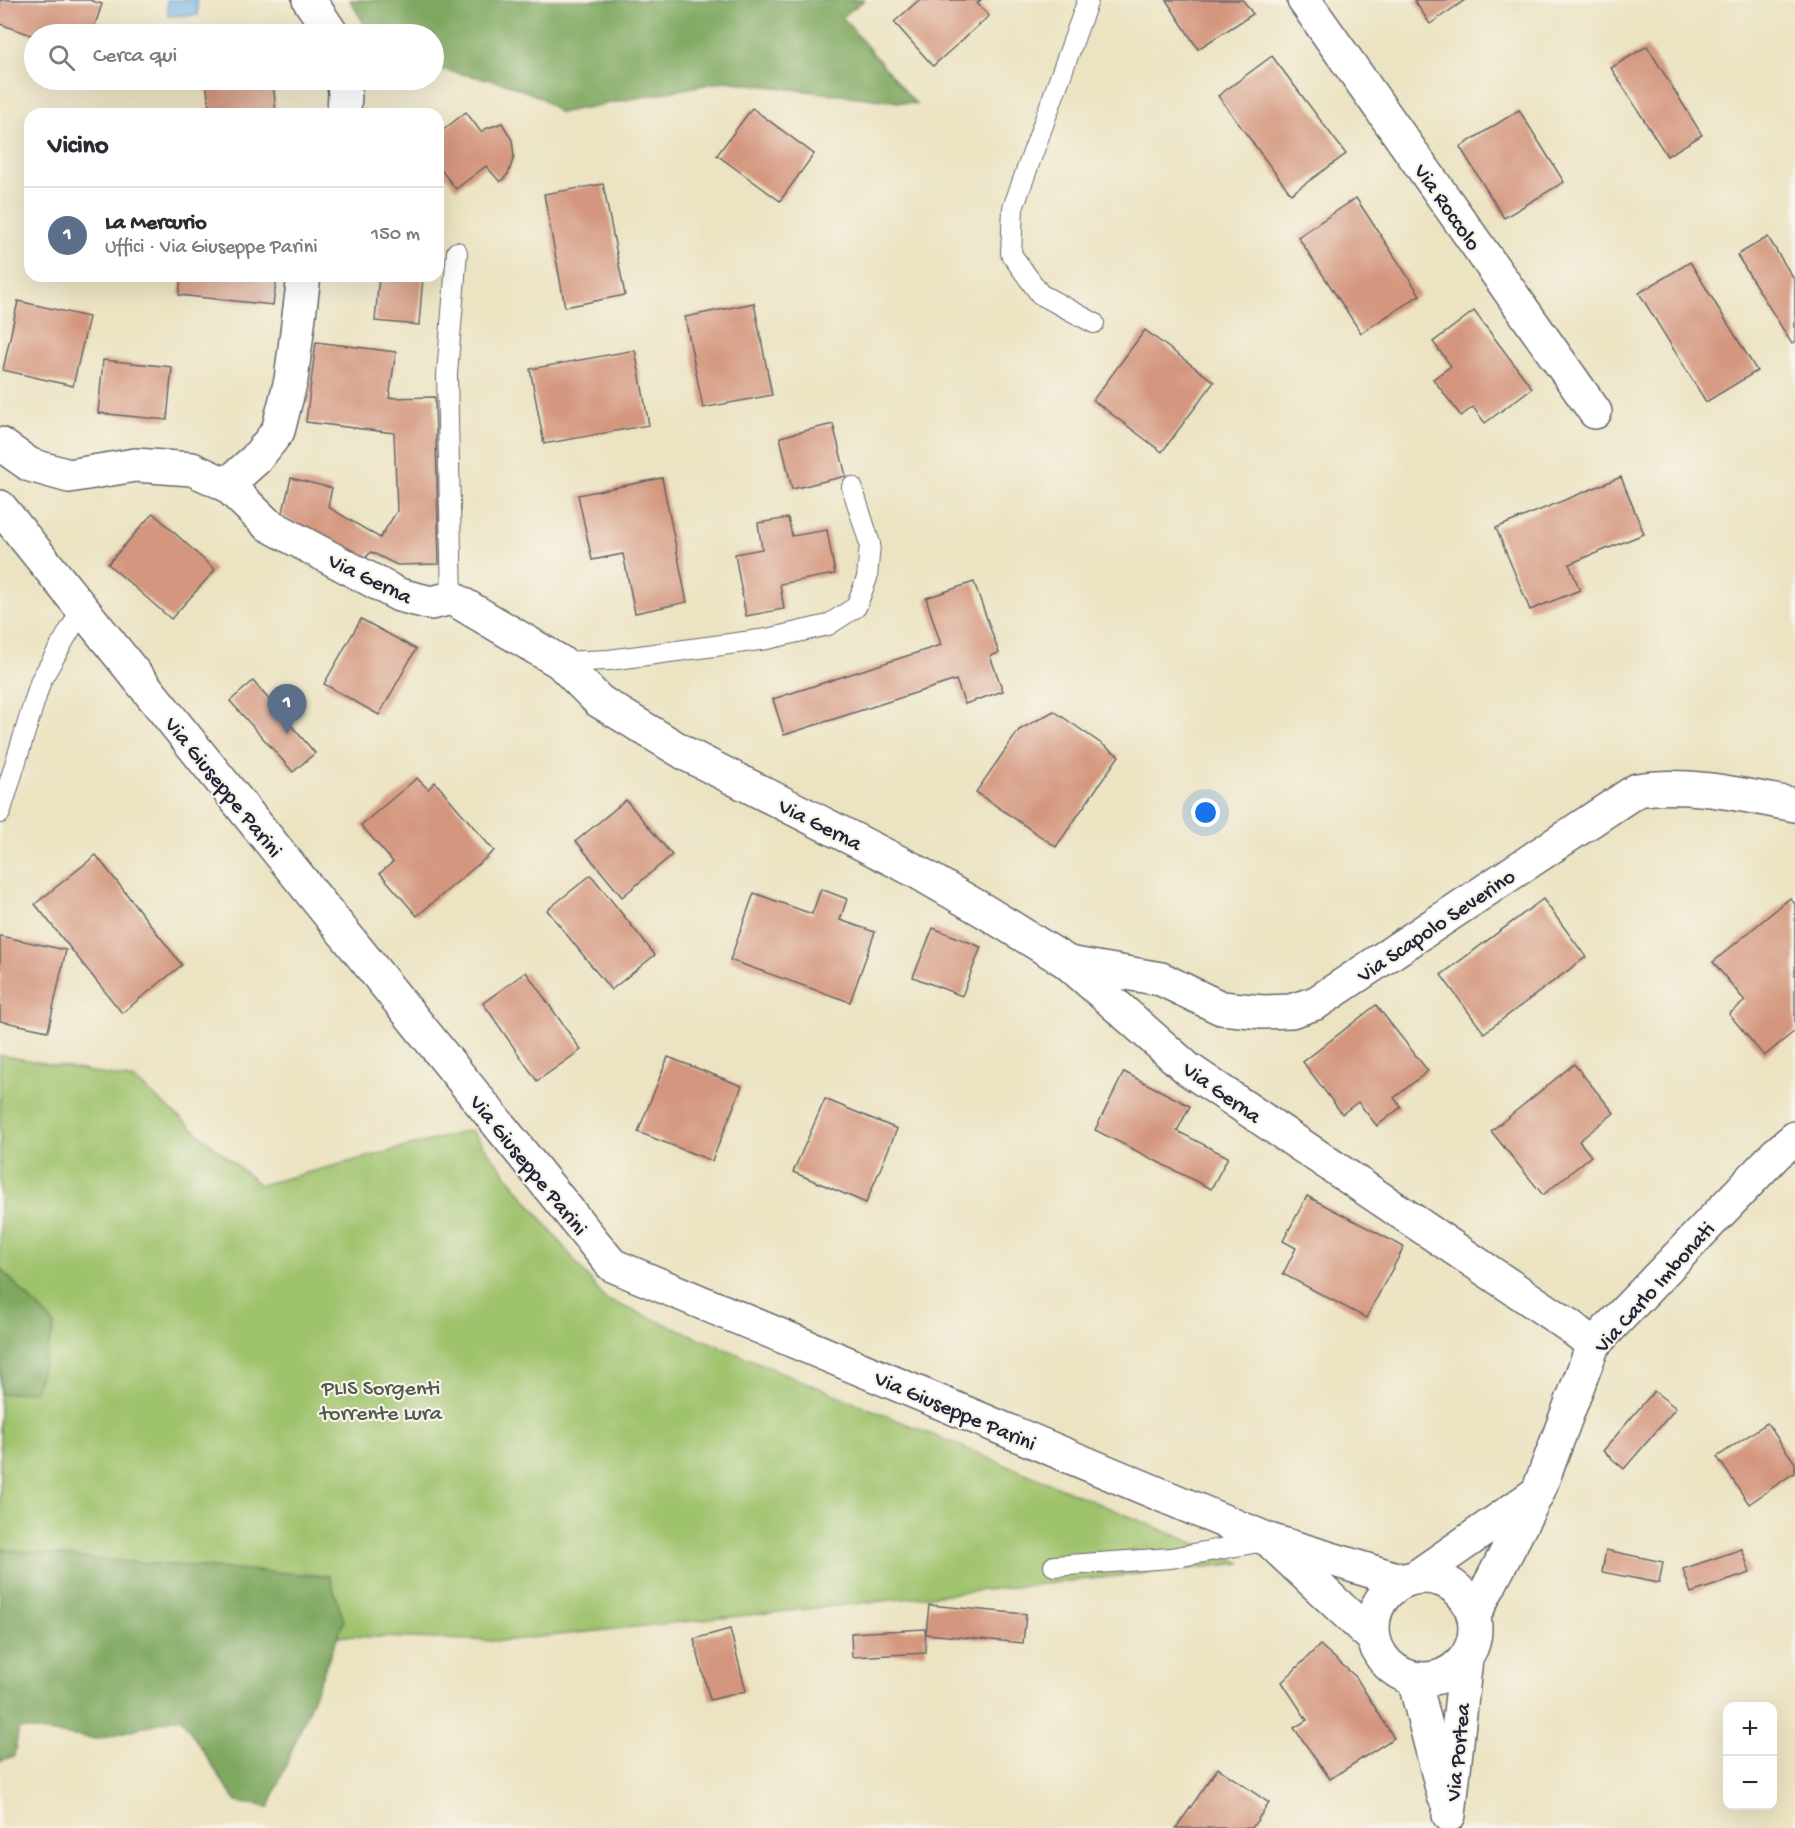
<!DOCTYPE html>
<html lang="it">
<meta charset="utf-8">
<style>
:root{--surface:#fff;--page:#f7f7f7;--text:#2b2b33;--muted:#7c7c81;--line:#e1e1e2;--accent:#db2777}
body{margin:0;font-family:"Gochi Hand",sans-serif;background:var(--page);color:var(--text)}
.controls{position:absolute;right:18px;bottom:18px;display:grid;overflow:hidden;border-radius:12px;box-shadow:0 6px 24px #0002}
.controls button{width:54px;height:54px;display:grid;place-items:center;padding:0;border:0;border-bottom:2px solid var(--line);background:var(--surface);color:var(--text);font:30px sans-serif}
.you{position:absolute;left:1206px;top:813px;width:21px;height:21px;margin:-15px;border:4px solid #fff;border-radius:50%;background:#1a73e8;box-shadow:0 0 0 9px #1a73e833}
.badge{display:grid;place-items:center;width:39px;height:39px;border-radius:50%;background:var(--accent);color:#fff;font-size:20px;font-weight:700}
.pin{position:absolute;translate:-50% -50px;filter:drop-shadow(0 2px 3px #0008)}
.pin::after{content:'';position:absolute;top:32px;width:21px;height:18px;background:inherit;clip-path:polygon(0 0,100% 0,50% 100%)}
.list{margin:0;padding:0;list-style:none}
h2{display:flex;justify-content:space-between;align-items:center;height:78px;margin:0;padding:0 24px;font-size:26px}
h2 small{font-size:20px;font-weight:400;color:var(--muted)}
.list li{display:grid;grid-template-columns:39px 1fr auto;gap:18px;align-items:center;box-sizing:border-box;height:96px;padding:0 24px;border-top:2px solid var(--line)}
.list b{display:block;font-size:22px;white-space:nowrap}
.list p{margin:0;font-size:20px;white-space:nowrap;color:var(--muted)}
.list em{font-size:20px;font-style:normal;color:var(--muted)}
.icon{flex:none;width:33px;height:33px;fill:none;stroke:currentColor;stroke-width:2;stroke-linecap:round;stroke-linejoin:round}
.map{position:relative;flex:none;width:1795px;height:1828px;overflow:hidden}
.search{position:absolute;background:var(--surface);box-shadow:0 6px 24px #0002;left:24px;top:24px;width:420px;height:66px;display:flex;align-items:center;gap:15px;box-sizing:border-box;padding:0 21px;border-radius:33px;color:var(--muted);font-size:22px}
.panel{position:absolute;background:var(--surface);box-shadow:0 6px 24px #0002;left:24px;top:108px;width:420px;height:174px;border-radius:18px}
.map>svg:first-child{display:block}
</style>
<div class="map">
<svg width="1795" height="1828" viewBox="0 0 1795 1828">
<rect width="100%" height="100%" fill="#f7f3e8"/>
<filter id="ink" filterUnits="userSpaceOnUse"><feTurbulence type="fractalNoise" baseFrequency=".0167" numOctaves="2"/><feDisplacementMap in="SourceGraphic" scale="12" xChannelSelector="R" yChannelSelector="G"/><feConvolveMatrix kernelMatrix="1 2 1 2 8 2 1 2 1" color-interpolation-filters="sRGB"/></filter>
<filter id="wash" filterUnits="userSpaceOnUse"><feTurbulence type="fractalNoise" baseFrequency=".008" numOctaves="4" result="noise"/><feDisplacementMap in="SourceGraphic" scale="24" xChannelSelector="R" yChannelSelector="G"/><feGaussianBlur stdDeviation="1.35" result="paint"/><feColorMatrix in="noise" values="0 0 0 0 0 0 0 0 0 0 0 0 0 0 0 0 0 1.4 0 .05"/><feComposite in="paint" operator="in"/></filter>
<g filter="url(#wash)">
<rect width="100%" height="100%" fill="#ebe3c1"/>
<path fill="#9fc26c" stroke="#607254" stroke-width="1.5" d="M0,1055L135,1080L260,1185L471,1130L605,1299L1242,1563L502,1641L0,1625Z"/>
<g fill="#7fa860" stroke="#50654e" stroke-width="1.5">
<path d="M350,0H864L842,17L916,104L725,81L559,113L542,98L505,83L434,68V34H370Z"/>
<path d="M0,1268L55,1325L35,1391L0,1394Z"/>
<path d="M0,1549L103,1560L329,1576L344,1621L269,1807L236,1802L181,1717L97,1739L19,1728L14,1756L0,1761Z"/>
</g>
<path fill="#71b6e8" stroke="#4a6c92" stroke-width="1.5" d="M167,0H197L198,15L168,16Z"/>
<g id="blocks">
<g fill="#d4967e">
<path d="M0,0H89L102,4L92,34H34V36L0,24Z"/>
<path d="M919,0H981L977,3L989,16L933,66L894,22Z"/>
<path d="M1166,0H1243L1253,14L1198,49Z"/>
<path d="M1414,0H1465L1430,24Z"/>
<path d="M1647,46L1702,135L1667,156L1611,68Z"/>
<path d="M1272,56L1346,154L1291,194L1218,96Z"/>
<path d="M206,80H273L276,114H210Z"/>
<path d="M752,108L814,154L780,201L717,155Z"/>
<path d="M1519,110L1564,182L1504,218L1460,147Z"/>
<path d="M466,112L481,132L485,129L502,123L512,140L514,157L508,174L500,182L486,166L456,189L438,166V134Z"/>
<path d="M603,184L625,295L565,307L544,194Z"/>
<path d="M1356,198L1420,295L1361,333L1298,237Z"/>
<path d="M1768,237L1795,281V342L1792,344L1737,255Z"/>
<path d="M1690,262L1757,371L1706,402L1639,293Z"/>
<path d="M181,276H277L273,305L179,295Z"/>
<path d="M379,276H423L419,325L375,321Z"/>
<path d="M18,301L89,317L73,386L3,370Z"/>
<path d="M754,303L772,395L703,408L685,317Z"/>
<path d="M1474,311L1532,388L1485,423L1473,407L1461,416L1433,379L1451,366L1433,342Z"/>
<path d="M1145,330L1214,382L1162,452L1093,400Z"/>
<path d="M316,342L396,352L389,398L435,397L439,564L397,565L371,552L361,563L282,516L291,478L332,488L328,507L380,538L397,511L394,433L306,422Z"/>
<path d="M635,350L649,425L544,444L530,369Z"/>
<path d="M103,360L172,367L167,420L98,413Z"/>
<path d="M833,424L846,476L792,489L780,437Z"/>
<path d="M1621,477L1644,534L1569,564L1580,590L1530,610L1496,528Z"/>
<path d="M662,478L687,602L635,613L623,554L592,560L578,495Z"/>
<path d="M153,513L215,570L171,619L108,564Z"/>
<path d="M788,518L792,536L827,530L835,574L780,584L784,609L746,616L735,554L762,549L758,523Z"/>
<path d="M974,582L999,653L990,656L1003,691L965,704L956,680L784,735L773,699L941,645L926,598Z"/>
<path d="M361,619L416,649L379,715L324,684Z"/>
<path d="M253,681L315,753L293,772L230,701Z"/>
<path d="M1054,711L1119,756L1056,847L976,792L1019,730Z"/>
<path d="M417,778L428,789L435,782L494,851L417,916L380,873L393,862L361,825Z"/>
<path d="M626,800L672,855L622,897L576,841Z"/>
<path d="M96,855L182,965L122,1013L35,904Z"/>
<path d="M591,875L655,955L611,990L547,910Z"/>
<path d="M821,889L847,899L840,920L875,932L850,1002L730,960L754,893L812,914Z"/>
<path d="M1790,898L1795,904V1031L1764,1056L1729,1014L1745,1001L1713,962Z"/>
<path d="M1543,899L1586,957L1484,1033L1441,975Z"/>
<path d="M933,928L981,947L962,996L913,977Z"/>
<path d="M0,936L66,950L48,1031L0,1021Z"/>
<path d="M526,972L581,1050L537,1081L483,1003Z"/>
<path d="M1376,1005L1428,1071L1394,1098L1401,1107L1377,1126L1358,1102L1342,1114L1303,1062Z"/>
<path d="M668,1057L742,1086L712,1161L638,1132Z"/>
<path d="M1574,1064L1614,1113L1579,1141L1591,1156L1543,1195L1491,1131Z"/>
<path d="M1124,1072L1190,1106L1177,1131L1228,1157L1211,1189L1095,1130Z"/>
<path d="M825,1099L897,1129L866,1203L793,1172Z"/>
<path d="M1307,1196L1404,1247L1366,1318L1283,1274L1296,1248L1283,1241Z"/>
<path d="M1654,1391L1676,1408L1624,1469L1603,1451Z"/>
<path d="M1767,1423L1795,1463V1472L1749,1504L1717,1457Z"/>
<path d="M1742,1549L1750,1573L1691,1593L1683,1569Z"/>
<path d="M1606,1550L1663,1562L1659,1583L1602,1572Z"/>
<path d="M929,1605L1026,1614L1023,1643L926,1634Z"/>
<path d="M730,1629L746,1691L710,1700L694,1639Z"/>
<path d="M925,1629L926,1653L852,1657L851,1633Z"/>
<path d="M1320,1645L1356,1677L1394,1738L1330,1779L1294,1728L1307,1720L1282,1682Z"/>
<path d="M1218,1768L1269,1803L1252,1828H1176Z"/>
</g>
</g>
</g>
<g filter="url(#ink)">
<use href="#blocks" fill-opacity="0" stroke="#68666a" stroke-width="1.5"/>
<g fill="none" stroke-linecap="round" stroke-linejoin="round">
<defs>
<g id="service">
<path d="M1088,0L1013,208L1011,254L1040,294L1094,323"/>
<path d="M452,598L447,374L457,252"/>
<path d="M560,662L609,660L767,639L828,625L856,607L867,578L870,544L852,487"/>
<path d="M0,813L41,680L82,609"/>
<path d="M1054,1566L1171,1558L1264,1541"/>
</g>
<g id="minor">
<path d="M309,0L332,34"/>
<path d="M1304,0L1595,412"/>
<path d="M343,80L345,92L344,114"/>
<path d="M0,444L30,465L69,476L135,465L192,469L227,485L267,524L399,595L431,603L452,598L560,662L599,701L686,754L914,870L986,912L1067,962L1188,1069L1571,1327L1593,1345"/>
<path d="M227,485L256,459L278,431L291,380L304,276"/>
<path d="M1068,963L1161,979L1221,1008L1263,1012L1291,1011L1316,1003L1637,790C1689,782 1743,795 1795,805"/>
<path d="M1416,1577L1534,1495"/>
<path d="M1474,1615L1538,1492L1593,1345L1776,1154L1795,1138"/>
</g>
<g id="tertiary">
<path d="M0,507L612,1265L1269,1540L1403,1581"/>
<path d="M1275,1546L1373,1638"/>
<circle cx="1424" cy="1628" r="51"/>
<path d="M1414,1679L1444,1796"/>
<path d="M1449,1815L1466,1658"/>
</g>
</defs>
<use href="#service" stroke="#68666a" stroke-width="22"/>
<use href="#minor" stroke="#68666a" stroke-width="36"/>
<use href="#tertiary" stroke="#68666a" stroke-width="36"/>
<use href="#service" stroke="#fff" stroke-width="20"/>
<use href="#minor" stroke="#fff" stroke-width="33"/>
<use href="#tertiary" stroke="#fff" stroke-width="33"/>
</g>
</g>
<g text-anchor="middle" stroke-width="4.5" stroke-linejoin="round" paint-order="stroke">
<g font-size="22" fill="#22223b" stroke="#f7f3e8">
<text transform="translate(1449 206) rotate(55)" y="8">Via Roccolo</text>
<text transform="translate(371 577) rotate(26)" y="8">Via Gerna</text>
<text transform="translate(225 786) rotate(51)" y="8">Via Giuseppe Parini</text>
<text transform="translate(821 823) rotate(27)" y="8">Via Gerna</text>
<text transform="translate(1435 924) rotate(-34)" y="8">Via Scapolo Severino</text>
<text transform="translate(1223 1091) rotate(35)" y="8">Via Gerna</text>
<text transform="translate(530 1164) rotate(51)" y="8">Via Giuseppe Parini</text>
<text transform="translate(1653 1286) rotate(-48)" y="8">Via Carlo Imbonati</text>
<text transform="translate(956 1409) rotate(23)" y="8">Via Giuseppe Parini</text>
<text transform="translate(1456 1752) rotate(-84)" y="8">Via Portea</text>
</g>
<g font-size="22" fill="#4e5a4c" stroke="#f7f3e8">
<text x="381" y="1394">PLIS Sorgenti<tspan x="381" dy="25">torrente Lura</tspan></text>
</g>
</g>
</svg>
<div class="controls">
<button>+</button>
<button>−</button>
</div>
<div class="you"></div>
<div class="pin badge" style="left:287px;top:734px;background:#5c6f8a">1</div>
<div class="search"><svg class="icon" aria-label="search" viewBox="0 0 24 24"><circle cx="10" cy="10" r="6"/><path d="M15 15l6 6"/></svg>Cerca qui</div>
<section class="panel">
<h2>Vicino<small></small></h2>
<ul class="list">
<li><span class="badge" style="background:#5c6f8a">1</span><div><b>La Mercurio</b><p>Uffici · Via Giuseppe Parini</p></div><em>150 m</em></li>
</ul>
</section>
</div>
